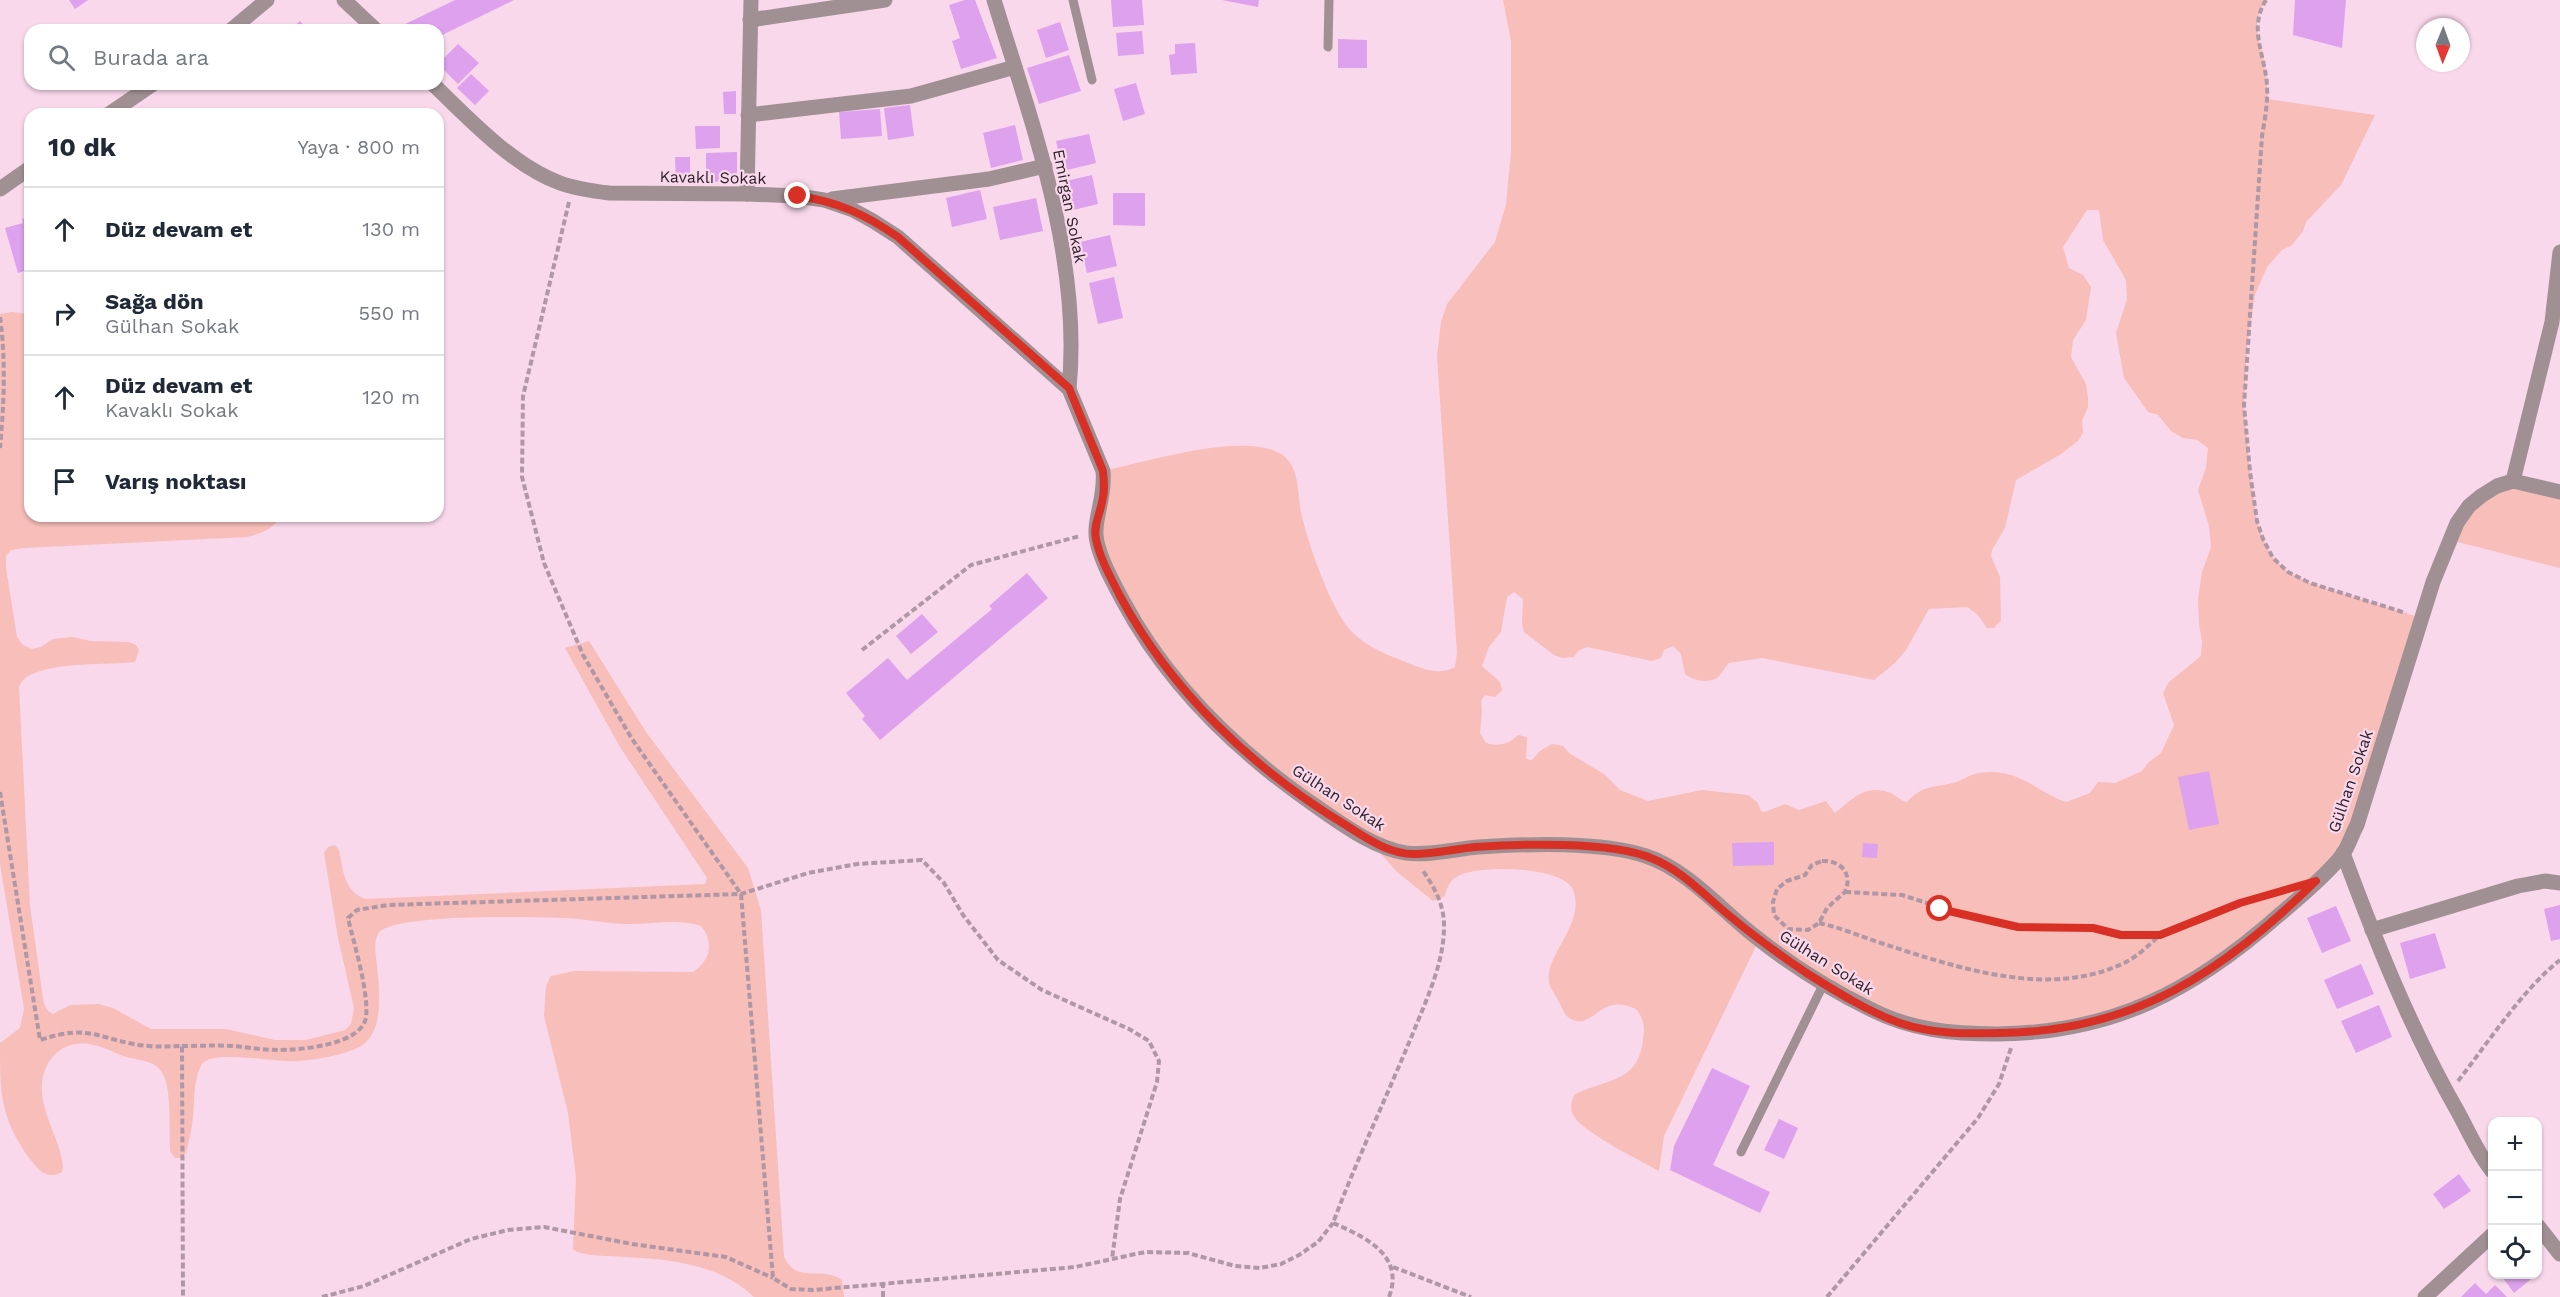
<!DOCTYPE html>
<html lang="tr">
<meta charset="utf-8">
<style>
:root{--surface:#fff;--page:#f6f6f7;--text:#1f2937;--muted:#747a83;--line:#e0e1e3}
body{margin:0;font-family:"Work Sans",sans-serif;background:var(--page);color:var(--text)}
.controls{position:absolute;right:18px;bottom:18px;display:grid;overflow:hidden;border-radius:12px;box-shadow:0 2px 4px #0004}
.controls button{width:54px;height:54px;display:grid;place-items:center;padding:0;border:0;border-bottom:2px solid var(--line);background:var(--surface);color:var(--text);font:30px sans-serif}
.compass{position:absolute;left:2416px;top:18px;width:54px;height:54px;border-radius:50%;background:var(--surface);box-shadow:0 2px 4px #0004;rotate:181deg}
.stop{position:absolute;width:18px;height:18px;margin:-14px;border:4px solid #d93025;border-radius:50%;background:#fff}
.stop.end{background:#d93025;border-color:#fff;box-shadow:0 2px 6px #0008}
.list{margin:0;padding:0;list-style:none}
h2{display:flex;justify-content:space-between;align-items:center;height:78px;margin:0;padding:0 24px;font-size:26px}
h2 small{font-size:20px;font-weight:400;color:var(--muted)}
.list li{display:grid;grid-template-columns:39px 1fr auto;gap:18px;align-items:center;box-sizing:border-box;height:84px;padding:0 24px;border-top:2px solid var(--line)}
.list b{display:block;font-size:22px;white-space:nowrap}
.list p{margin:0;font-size:20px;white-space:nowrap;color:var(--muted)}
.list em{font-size:20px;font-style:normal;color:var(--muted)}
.icon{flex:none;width:33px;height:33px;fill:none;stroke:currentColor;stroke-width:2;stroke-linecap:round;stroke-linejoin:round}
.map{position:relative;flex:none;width:2560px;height:1297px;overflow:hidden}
.search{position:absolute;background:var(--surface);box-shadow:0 2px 4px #0004;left:24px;top:24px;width:420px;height:66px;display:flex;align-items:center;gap:15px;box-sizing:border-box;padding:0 21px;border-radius:18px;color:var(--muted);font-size:22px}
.panel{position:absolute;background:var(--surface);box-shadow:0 2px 4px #0004;left:24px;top:108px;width:420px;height:414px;border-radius:18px}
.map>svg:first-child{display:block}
</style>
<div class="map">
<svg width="2560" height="1297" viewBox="0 0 2560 1297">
<rect width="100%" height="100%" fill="#f9d8ec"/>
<g fill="#f7beba" fill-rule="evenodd">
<path d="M1503,0H2266C2250,25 2260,39 2265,65C2267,76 2267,88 2268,99L2375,115L2341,185L2306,222L2303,231L2292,245L2282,250L2267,267L2255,295L2247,347L2244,405L2250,472L2257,521L2263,539L2273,558L2288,572L2310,583L2421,618L2343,853L2188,983L2051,1031L1900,1023L1759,940L1664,1136L1659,1171C1640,1160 1579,1131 1572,1113C1570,1106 1572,1101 1574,1095C1606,1078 1638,1084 1643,1040C1645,1028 1644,1018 1636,1009C1627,1005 1618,1003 1609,1006C1596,1010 1584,1030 1568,1017C1564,1014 1562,1007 1559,1002C1557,997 1552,991 1550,986C1540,958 1587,925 1573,890C1563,866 1481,865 1460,875C1451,879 1447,886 1445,896L1433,901L1396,871L1368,839L1292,790L1159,659L1096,541L1103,471C1145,462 1244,431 1281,454C1300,466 1297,492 1301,512C1307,541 1331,611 1352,632C1368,648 1388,655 1408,663C1423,669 1439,676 1455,667L1457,653L1437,356L1441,322L1447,304L1495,242L1506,204L1511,152V41ZM2087,210H2099L2103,240L2126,280L2127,299L2116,333L2124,378L2148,412L2158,415L2171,431L2183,438L2197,440L2208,448L2206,468L2198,490L2209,526L2211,547L2202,572L2198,598L2199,624L2202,641L2201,656L2169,682L2163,693L2174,725L2161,753L2149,762L2142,771L2115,783L2098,782L2090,793L2066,802C2033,790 2018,767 1979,773C1970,774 1962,781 1953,783C1932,788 1923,785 1907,802C1899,800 1897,796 1891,793C1866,783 1852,799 1835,813L1826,801L1799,810L1785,804L1764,812L1761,811L1757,802L1748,795L1702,790L1648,801L1620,790L1604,774L1569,753L1563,746L1552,744L1540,751L1532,760L1526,759L1527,737L1518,735C1509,744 1499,747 1486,743L1480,733L1482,711L1481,701L1485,695L1495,697L1502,690L1500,682L1482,666L1489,647L1501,632L1507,597L1514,592L1523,599L1522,624L1524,632L1554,655L1562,658L1574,657L1578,651L1587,647L1652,661L1661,658L1664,650L1673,646L1681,654L1685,674C1693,680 1706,684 1717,678C1721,675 1725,667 1729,663L1762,658L1874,680L1895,663L1906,650L1929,609L1967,607L1977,614L1987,628H1994L2001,620L2000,577L1991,556L1992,550L2005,528L2016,480L2061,454L2079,440L2083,432L2082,421L2088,407V398L2086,384L2071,357L2073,340L2086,320L2091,287L2083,275L2069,268L2063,247Z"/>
<path d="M12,312L30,314V516H281C272,530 262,533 247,537L25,548L11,550L6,556V568L17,637L23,645L32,649L41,647L53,639L72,637L91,641L129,642L136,645L139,650L135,662C104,665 60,662 32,674C25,677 22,681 19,687L30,906L43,998C44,1005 46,1011 53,1014L70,1005L98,1004L113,1008L151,1029H226L275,1040H306L345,1030L351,1024L354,1008L338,938L324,853L328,847L335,845L339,850C343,870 344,892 366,899L705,884L707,878L620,747L565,648L589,641L646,732L748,868L761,910L784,1257C798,1285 820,1265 842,1280L844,1297H754C712,1256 646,1259 591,1255L577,1252L573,1249L576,1178L568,1113L544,1016L546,986L551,976L574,971L693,972C711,960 714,942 701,926C675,918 651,925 624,924C603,923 582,918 561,918C534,917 389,913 378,934C373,943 376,956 377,965C379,988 385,1032 361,1046C342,1056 320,1059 299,1061C279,1063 212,1049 202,1064C193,1079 195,1101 193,1117C192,1129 189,1141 186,1153L180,1158H175L170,1151C169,1130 172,1092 163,1074C156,1060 140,1061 127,1057C116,1054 105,1047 93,1045C66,1038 45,1056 42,1083C40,1113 60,1138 63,1166L62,1172L55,1175C41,1176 37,1167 29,1158C0,1117 0,1093 0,1043L20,1028L24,1009L0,864V314Z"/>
<path d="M2497,486L2560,492V568L2450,540L2457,523Z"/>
</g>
<g fill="#dda1ed">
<path d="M69,0H88L75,9Z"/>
<path d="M455,0H514L438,37V30H399L397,28Z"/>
<path d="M965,0H975L997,58L961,69L952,41L960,38L949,5Z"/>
<path d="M1111,0H1142L1144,25L1113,27Z"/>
<path d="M1222,0H1259L1258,7Z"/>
<path d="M2295,0H2346L2342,48L2293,35Z"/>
<path d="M300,21L308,30H290Z"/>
<path d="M1060,22L1069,50L1046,58L1037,30Z"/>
<path d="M1142,31L1144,54L1118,56L1116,33Z"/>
<path d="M1338,39L1367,40V68H1338Z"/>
<path d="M1195,43L1197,73L1171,75L1169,55L1175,54V44Z"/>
<path d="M458,44L479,63L458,84L438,64Z"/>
<path d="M1069,55L1081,91L1039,104L1027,68Z"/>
<path d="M471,74L489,91L475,105L457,88Z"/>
<path d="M1136,83L1145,114L1123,121L1114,89Z"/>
<path d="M736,91V114H724L723,92Z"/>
<path d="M910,105L914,136L888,140L884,108Z"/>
<path d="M880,109L882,136L841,139L839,112Z"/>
<path d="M1015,125L1023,160L991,168L983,133Z"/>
<path d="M695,126H720V148L696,149Z"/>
<path d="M1089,134L1096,163L1063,171L1056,141Z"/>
<path d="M737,152V181L706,182V153Z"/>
<path d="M675,157H690V182H676Z"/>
<path d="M1092,175L1098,204L1073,210L1066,181Z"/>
<path d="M980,190L987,219L952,227L946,198Z"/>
<path d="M1113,193H1145V226L1113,225Z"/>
<path d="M1036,198L1043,231L1000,240L993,207Z"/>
<path d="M30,217V269L18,273L5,228L23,223L22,219Z"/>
<path d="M1110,235L1117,266L1087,273L1080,242Z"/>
<path d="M1114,277L1123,318L1098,324L1089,283Z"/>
<path d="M1027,573L1048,598L880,740L862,719L865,716L846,693L888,658L907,680L992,609L989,606Z"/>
<path d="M922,614L938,632L911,654L896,636Z"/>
<path d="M2209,771L2219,824L2189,830L2178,777Z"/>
<path d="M1774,842V865L1733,866L1732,843Z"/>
<path d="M1863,843L1878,844L1877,858L1862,857Z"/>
<path d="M2560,905V939L2551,941L2544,909Z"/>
<path d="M2336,906L2351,941L2322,953L2307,918Z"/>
<path d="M2435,933L2446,968L2410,979L2400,943Z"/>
<path d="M2361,964L2374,994L2337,1009L2324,980Z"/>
<path d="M2379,1005L2392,1037L2356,1053L2341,1021Z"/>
<path d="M1712,1068L1750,1086L1713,1165L1770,1192L1760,1213L1670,1170L1674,1146Z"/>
<path d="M1779,1119L1798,1128L1784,1159L1764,1150Z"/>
<path d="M2459,1174L2471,1191L2444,1209L2433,1194Z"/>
<path d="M2500,1274H2537L2514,1293Z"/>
<path d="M2475,1283L2486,1294L2495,1285L2507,1297H2461Z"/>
</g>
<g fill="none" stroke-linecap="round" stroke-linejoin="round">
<g stroke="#b097a6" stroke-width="4" stroke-dasharray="6 3" stroke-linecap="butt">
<path d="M2266,0C2248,28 2265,55 2267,85C2268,102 2265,119 2262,136L2244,405L2250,472L2257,521L2263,539L2273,558L2288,572L2310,583L2406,613"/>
<path d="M569,202L523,396L522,477L544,563L583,655L632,739L741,894L773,1278L791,1289L813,1290L1075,1267L1145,1252L1188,1253L1235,1266L1260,1268L1281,1264L1299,1255L1318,1242L1333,1223"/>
<path d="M0,317C6,360 4,405 0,448"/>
<path d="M862,650L971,565L1080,536"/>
<path d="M0,792L40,1040C93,1022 101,1042 149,1046C160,1047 171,1046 182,1046L183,1297"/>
<path d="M1822,861C1841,860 1853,874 1845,892L1827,908L1819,923L1808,930L1788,929L1774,915L1773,902L1777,889L1787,881L1805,875L1812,865Z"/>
<path d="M1819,923C1842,928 1862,937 1884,944C1958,968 2049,999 2124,963C2137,957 2149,945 2160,935H2121L2078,927H2018L1964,915L1902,895L1845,892"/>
<path d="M2160,935L2218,910L2280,890"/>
<path d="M182,1046C199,1046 215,1045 232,1046C247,1047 263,1050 278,1050C301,1050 362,1045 366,1017C369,992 354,944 348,918L357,910L388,905L741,894L808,873L857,864L922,860L944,883L963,915L998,960L1042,990L1129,1029L1149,1041L1159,1061L1157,1082L1120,1199L1112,1259"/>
<path d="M2458,1081C2488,1043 2522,990 2560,960"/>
<path d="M1393,1267L1471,1297"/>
<path d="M322,1297L364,1286L471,1239L508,1230L544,1227L632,1244L726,1257L773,1278"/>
<path d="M883,1297V1285"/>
<path d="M1389,1297C1405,1255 1365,1237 1333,1223C1357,1159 1387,1096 1413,1033C1427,998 1445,961 1444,923C1443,901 1433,886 1422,869"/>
<path d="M1827,1297L1978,1118L1999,1084L2011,1048"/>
</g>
<g stroke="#a09094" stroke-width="9">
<path d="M1073,0L1092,80"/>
<path d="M1328,47L1329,0"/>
<path d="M1741,1152L1824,983"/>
</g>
<g stroke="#a09094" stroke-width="15">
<path d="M344,0L376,30"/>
<path d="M994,0C1032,124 1082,257 1069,389"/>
<path d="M750,20L885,0"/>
<path d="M231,30L267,0"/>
<path d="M433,84C468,118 513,166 560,183C576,189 592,191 609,193L747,194L798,196L824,200L853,210L873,221L898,237L1069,389L1103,471C1106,497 1092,522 1097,542C1102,563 1113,582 1123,601C1169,687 1241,755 1320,809C1346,827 1375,848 1406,853C1429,856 1455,849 1478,847C1527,844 1600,841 1646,856C1688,870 1722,911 1756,937C1791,965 1831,990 1872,1010C1912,1030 1952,1034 1997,1034C2113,1033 2193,991 2279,915C2298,899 2328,874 2343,854C2349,845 2352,834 2357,825L2433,582L2457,523L2469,506L2481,496L2497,486L2513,481L2560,492"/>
<path d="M109,114L153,84"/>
<path d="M748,115L911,96L1015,67"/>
<path d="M0,189L30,168"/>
<path d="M747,194L751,0"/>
<path d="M832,199L989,179L1045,166"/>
<path d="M2513,481L2552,322L2560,252"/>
<path d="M2343,853C2376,942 2411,1030 2458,1112C2469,1132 2478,1154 2492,1171"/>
<path d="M2372,930L2518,886L2545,881L2560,883"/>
<path d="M2538,1226L2560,1254"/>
<path d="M2425,1297L2492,1235"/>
</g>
</g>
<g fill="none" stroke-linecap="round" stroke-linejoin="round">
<path stroke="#d93025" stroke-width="8" d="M798,196C837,201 866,215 898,237L1069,388L1103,471C1104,482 1105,491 1102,502C1100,514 1093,526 1096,539C1100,559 1111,578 1120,596C1171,691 1252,768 1344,824C1365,837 1388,854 1414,854C1434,854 1455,849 1475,847C1520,844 1610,841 1651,858C1682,870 1706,897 1731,917C1755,937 1780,955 1805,972C1835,991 1867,1011 1900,1023C1932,1034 1966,1034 1999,1033C2135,1032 2222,972 2316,881L2240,903L2160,935H2121L2093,928L2018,927L1940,909"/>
</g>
<g text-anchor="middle" stroke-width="4.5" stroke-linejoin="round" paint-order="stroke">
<g font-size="16" fill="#2d2129" stroke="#f9d8ec">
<text transform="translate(713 177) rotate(1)" y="6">Kavaklı Sokak</text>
<text transform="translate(1070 206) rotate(79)" y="6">Emirgan Sokak</text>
<text transform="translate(2350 781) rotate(-71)" y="6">Gülhan Sokak</text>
<text transform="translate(1339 797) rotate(33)" y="6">Gülhan Sokak</text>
<text transform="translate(1827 962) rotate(32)" y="6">Gülhan Sokak</text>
</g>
</g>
</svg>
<div class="controls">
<button>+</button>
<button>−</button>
<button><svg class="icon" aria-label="locate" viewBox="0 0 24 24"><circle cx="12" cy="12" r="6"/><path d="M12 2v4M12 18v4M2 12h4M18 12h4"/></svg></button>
</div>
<svg class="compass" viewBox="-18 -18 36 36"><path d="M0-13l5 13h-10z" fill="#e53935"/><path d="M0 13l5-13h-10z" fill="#747a83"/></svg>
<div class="stop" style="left:1940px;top:909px"></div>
<div class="stop end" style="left:798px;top:196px"></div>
<div class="search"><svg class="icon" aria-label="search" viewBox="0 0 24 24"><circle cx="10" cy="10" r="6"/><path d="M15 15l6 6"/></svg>Burada ara</div>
<section class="panel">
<h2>10 dk<small>Yaya · 800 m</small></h2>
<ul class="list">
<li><svg class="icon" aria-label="ahead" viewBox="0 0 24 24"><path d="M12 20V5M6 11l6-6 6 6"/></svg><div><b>Düz devam et</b></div><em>130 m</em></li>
<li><svg class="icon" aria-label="right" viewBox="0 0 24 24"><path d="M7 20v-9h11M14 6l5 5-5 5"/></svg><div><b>Sağa dön</b><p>Gülhan Sokak</p></div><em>550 m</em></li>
<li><svg class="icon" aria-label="ahead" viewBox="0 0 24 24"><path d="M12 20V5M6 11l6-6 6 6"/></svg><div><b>Düz devam et</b><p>Kavaklı Sokak</p></div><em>120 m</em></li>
<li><svg class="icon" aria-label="arrive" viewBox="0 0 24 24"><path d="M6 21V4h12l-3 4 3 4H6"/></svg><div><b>Varış noktası</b></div></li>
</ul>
</section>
</div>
